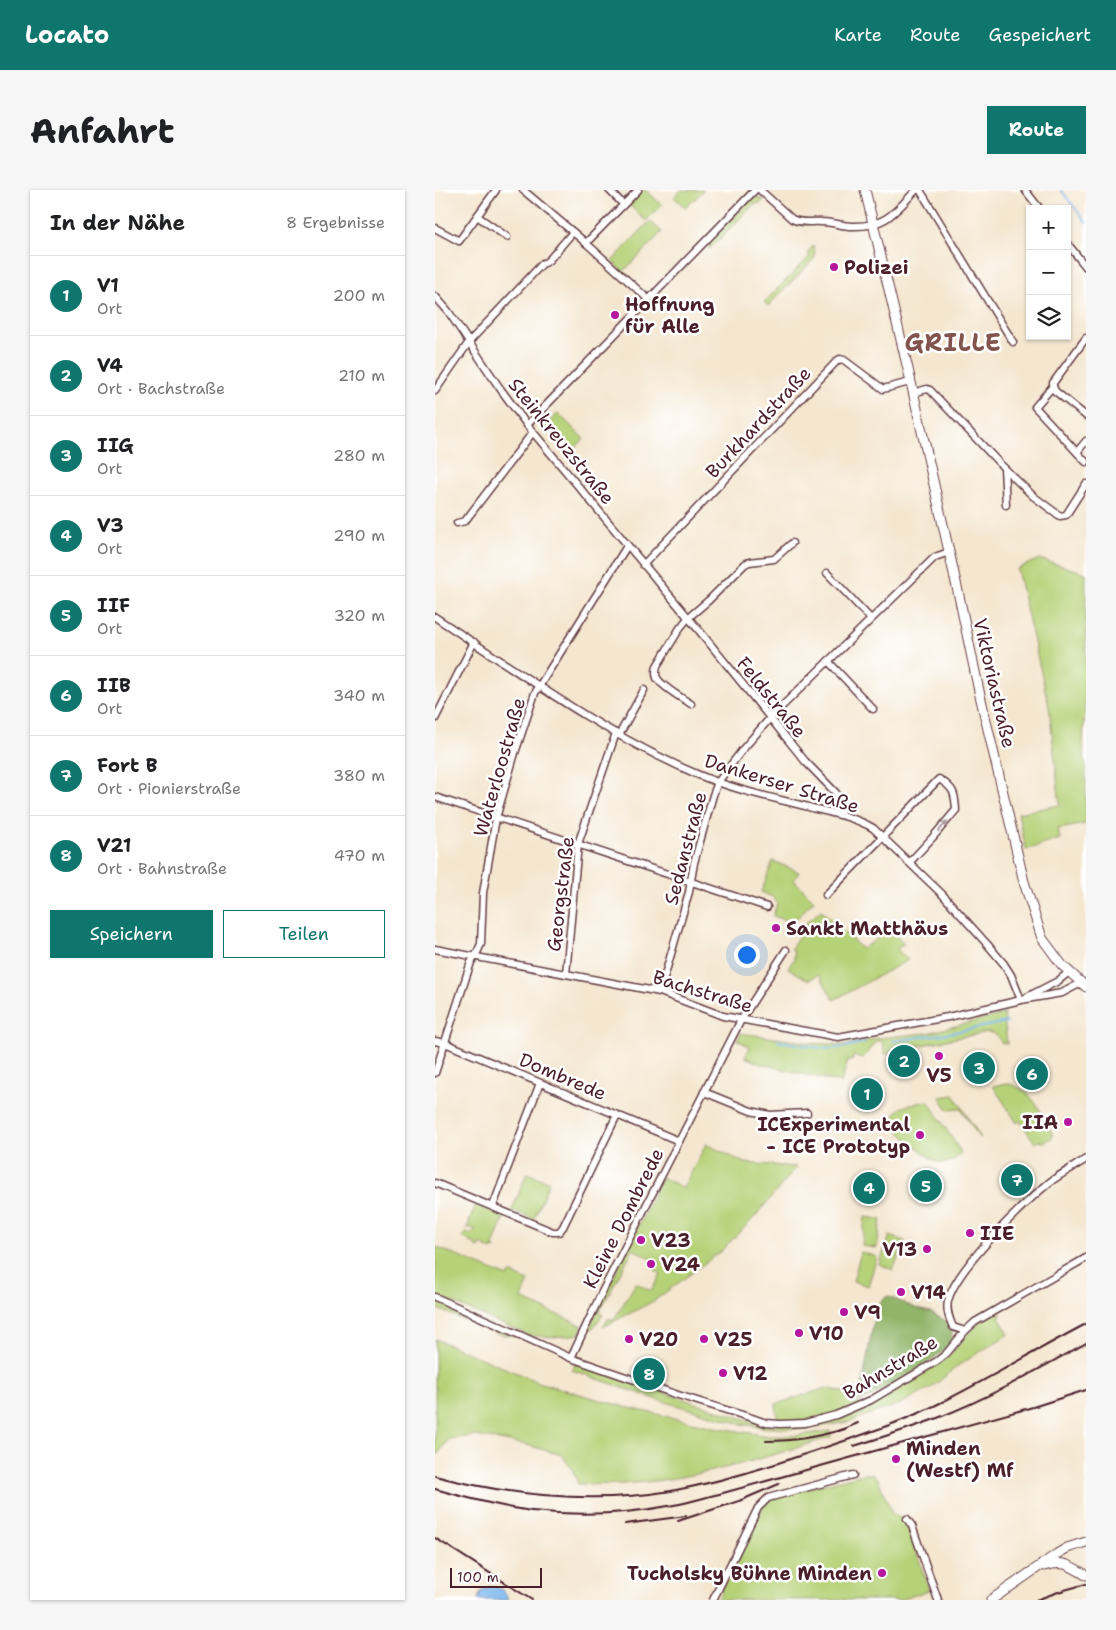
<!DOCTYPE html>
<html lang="de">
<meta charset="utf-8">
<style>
:root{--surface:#fff;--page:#f6f6f6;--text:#202124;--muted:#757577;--line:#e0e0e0;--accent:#0f766e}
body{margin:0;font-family:"Shantell Sans",sans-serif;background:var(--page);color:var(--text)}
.controls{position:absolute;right:15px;top:15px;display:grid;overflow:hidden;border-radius:0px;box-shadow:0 1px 4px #0004}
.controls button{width:45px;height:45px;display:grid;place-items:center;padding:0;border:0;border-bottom:1px solid var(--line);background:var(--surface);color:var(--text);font:25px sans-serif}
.scale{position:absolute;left:15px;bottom:12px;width:92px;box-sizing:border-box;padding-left:5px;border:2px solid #4a1f2b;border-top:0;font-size:14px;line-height:18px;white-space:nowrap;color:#4a1f2b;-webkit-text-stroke:4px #fff;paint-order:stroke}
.you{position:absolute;left:311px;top:764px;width:18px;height:18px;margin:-12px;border:4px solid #fff;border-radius:50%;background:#1a73e8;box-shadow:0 0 0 8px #1a73e833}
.badge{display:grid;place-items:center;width:32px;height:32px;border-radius:50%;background:var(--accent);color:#fff;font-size:16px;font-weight:700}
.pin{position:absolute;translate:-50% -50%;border:2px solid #fff;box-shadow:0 1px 5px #0006}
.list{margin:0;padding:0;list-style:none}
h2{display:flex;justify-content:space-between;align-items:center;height:65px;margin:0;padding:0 20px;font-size:21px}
h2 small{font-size:16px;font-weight:400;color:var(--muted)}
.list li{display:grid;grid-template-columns:32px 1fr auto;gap:15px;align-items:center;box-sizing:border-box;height:80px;padding:0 20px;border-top:1px solid var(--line)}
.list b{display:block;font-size:19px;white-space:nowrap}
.list p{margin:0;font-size:16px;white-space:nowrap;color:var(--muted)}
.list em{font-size:16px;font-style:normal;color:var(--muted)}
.actions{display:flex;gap:10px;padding:15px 20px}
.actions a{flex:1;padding:11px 0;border:1px solid var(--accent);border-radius:0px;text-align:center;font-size:18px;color:var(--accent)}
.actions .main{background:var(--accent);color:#fff}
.icon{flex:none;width:28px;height:28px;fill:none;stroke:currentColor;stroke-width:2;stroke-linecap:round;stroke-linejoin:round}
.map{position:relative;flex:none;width:651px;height:1410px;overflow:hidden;border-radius:0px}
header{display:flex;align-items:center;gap:30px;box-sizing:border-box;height:70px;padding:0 25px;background:var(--accent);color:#fff}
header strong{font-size:24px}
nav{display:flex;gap:28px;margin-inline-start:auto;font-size:18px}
.intro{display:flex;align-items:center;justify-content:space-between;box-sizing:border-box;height:120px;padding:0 30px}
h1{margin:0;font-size:35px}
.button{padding:12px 22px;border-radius:0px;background:var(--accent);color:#fff;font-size:18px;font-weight:700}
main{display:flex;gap:30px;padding:0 30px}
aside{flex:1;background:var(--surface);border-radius:0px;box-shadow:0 1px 4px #0004}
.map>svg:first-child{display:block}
</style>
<header>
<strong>Locato</strong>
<nav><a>Karte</a><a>Route</a><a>Gespeichert</a></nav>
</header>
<div class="intro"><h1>Anfahrt</h1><a class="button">Route</a></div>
<main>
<aside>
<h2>In der Nähe<small>8 Ergebnisse</small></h2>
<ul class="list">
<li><span class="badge">1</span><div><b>V1</b><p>Ort</p></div><em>200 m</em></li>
<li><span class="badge">2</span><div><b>V4</b><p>Ort · Bachstraße</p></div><em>210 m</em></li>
<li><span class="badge">3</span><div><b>IIG</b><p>Ort</p></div><em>280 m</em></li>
<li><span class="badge">4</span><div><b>V3</b><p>Ort</p></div><em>290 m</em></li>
<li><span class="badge">5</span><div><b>IIF</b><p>Ort</p></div><em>320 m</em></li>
<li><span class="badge">6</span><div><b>IIB</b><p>Ort</p></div><em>340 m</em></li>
<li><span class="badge">7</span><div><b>Fort B</b><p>Ort · Pionierstraße</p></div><em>380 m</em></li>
<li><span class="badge">8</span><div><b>V21</b><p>Ort · Bahnstraße</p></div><em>470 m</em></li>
</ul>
<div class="actions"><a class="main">Speichern</a><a>Teilen</a></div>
</aside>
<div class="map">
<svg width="651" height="1410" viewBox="0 0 651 1410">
<rect width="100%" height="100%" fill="#fff"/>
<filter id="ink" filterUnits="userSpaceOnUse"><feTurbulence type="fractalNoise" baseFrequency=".02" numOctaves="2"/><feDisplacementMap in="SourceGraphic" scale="10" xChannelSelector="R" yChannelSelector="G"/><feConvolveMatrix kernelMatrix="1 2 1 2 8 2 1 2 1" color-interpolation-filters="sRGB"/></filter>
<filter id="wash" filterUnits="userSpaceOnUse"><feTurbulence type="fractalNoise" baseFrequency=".0096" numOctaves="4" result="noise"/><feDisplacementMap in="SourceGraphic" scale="20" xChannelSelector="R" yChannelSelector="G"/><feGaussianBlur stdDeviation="1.12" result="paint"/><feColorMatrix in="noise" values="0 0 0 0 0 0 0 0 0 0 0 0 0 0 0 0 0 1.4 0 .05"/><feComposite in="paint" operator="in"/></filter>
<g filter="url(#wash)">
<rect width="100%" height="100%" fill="#f4e6cf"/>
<g fill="#b6d278" stroke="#807852">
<path d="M207,0H211L227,15L211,31L193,14Z"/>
<path d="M246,0H269L251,18L239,7Z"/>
<path d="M320,7L329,10L325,14L322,13L318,15L275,59L271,56L316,9Z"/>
<path d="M215,31L227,42L188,82L177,71Z"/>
<path d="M378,56L380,62L379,69L333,116L329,112L374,67V64L373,62Z"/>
<path d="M123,223L149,249L135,263L109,237Z"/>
<path d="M604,369L651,383V488L648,555L651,577V634L623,639L625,649L591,660L583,623L625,615L614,517L582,379Z"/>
<path d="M338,671L364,682L359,690L379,710L363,727L359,733L338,726L342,713L338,707L326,702Z"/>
<path d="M386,720L427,759L455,740L469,754L462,759L473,770L399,810L384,785L373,790L353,778L359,769V761L356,759L371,733Z"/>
<path d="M569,824L572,854L567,853L560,844L553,842L496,853L450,864L447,851H441L428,868L419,866L417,871L413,870L406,893L326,874L310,867L315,857L302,850L306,843L375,853L410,855L443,848L492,843Z"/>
<path d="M570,893C598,898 606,923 618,945L617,948L609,952L604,951L600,953L585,931L582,933L558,896Z"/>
<path d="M519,905L546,948L545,949L526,919L513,920L505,907Z"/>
<path d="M493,911L526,962C521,969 515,974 507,973C497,972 488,962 481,956C469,947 444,928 470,916C477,913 485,913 493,911Z"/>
<path d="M271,954L310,973L362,977L317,1030L286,1061L219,1111L168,1137L173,1129H179L201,1093L216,1101L226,1084L220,1080L224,1073L198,1059L164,1123L168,1125L157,1139L154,1138L227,987L248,998Z"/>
<path d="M92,983L114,992L99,1029L77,1020Z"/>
<path d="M41,1014L70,1025L58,1056L60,1059L57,1058L56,1060L46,1054L44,1058L40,1056L41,1054L35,1052V1051L26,1047L31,1043L34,1044L41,1040L34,1037L31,1040Z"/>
<path d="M430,1027L446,1029L442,1058L427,1056Z"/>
<path d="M455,1046L470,1051L458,1080L444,1074Z"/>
<path d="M1,1057L73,1087L75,1083L94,1091L87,1109L148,1136L144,1144C127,1147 111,1148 93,1145L0,1105Z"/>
<path d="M426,1062L442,1067L433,1096L418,1091Z"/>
<path d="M0,1111L80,1146L63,1144L0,1118Z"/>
<path d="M563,1121L567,1125L564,1127L574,1144L524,1175L497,1197L465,1214L413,1232L369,1239L330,1238L307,1234L220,1209L137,1180L141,1172L191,1190L325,1234L343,1236L341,1214L391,1198L424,1205V1217L443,1209L504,1174L512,1168L542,1134Z"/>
<path d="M0,1149L106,1193L190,1217L279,1237L334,1246H357L395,1241L396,1247C314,1273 230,1299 143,1294L138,1281L127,1265L92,1255L41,1246L14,1249L2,1265L0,1264Z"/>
<path d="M428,1284H437L443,1289L457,1323L472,1332L494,1400L465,1410H282L325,1320L339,1307Z"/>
</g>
<path fill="#90b468" stroke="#6d6a4a" d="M452,1106L483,1119L495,1122L513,1132C515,1138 519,1144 516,1150C510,1168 442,1204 424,1212L441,1118Z"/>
<path fill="#79b6ec" stroke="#626a8c" d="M56,1396C65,1397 71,1401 73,1410H42L47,1400Z"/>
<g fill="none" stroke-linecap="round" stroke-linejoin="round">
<g stroke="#79b6ec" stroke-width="2">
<path d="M626,0L651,32"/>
<path d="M343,851L392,859L411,857L430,852"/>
<path d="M458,851L515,843L572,832"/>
</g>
</g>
</g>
<g filter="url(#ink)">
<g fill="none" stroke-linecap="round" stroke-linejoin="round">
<defs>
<g id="street">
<path d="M88,0L151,53L203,0"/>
<path d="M174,0L188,14"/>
<path d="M325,0L357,29C366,34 376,31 387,32C397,32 407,36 417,36C451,37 460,22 481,0"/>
<path d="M485,0L578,152"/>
<path d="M590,0L605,19"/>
<path d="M42,26L72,47"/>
<path d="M0,38L24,51L61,0"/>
<path d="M151,53L213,109"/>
<path d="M632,53L651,77"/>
<path d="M0,106L13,121L64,197L92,235L267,444L370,571L401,603L405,610L406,625"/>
<path d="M651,148L618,193V196L600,217L651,272"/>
<path d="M618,196L620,201L651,226"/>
<path d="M0,201L34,152L108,73H110L114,70L138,42"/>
<path d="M478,203L492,199L495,200L569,278L598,306L625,326L631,325L651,294"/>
<path d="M92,235L320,0"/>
<path d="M642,262L651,251"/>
<path d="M569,278L571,315"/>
<path d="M22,333L30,331L98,242"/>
<path d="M208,375L402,171L405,169L409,170L448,199L475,192"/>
<path d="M392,383L436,429"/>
<path d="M0,427C85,483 170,545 264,585C300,600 339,608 377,618C398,623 419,627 438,638L507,704L552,754L569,774L576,785L586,810"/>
<path d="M393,471L438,519"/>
<path d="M256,514C247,508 227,497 222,488C220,484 221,480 222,476L245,438L253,428L274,410L310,374L314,372L339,369L357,353"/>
<path d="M0,529L39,452"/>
<path d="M184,545L209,500"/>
<path d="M0,607L332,717"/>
<path d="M391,705L504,589C519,598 520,603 521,620L498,647L475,672"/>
<path d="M0,759L225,802L288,826L403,847L513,827L586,810L627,803L646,793"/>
<path d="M131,784L143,654L181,543"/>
<path d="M225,802L254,702L259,673L278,605L283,592L308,559L335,528L500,367L514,362"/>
<path d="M592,807L623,791L634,782"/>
<path d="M0,851L10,853L244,951"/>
<path d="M0,883L36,772L40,767L46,754L48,703L61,628L80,563L100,503L192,356"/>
<path d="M269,902L316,921L335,925L372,923"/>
<path d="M0,993L118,1042H124L128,1037L182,925"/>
<path d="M58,1016L105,893"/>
<path d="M0,1107L136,1168L243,1205L317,1228L331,1233L345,1234L370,1233L401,1225L436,1210L502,1171L511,1164L530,1141L540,1132L651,1068"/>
<path d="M530,1141L518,1137C514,1128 511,1120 513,1111C521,1078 588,1014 615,992C626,984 639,977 651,969"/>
<path d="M136,1168L167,1102L306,830L351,760"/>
<path d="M472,1329L477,1336L503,1410"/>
<path d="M278,1410L323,1318L333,1308L418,1285"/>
</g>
<g id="secondary">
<path d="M430,0L473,179L524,406L544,501L589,692L607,748L627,775L651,797"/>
<path d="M609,1376C629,1370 634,1375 651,1385"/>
<path d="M556,1410L622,1364L632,1358L651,1352"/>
</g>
</defs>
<use href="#street" stroke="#643d44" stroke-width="9"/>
<use href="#secondary" stroke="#643d44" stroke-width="11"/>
<use href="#street" stroke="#fff" stroke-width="6"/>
<use href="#secondary" stroke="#fff" stroke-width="9"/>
<g stroke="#4a1f2b" stroke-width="2">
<path d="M404,1241L423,1233"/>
<path d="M331,1251C362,1251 380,1247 410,1239"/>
<path d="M419,1256C448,1247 477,1238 505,1227C556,1207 604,1179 651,1153"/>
<path d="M0,1286C77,1306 157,1314 236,1301C280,1293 324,1280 367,1265C412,1250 458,1236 501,1215C552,1190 601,1160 651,1134"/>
<path d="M0,1299C32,1308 65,1317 97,1321C144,1326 193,1324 239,1315C255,1312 271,1307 288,1303L598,1217L651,1200"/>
<path d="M243,1331L304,1311L344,1294"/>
<path d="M190,1334L251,1326"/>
<path d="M0,1348L97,1410"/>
<path d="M601,1410L626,1401L651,1394"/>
</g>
</g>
<defs><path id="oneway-solid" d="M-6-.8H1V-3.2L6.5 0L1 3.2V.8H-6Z" transform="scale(1.25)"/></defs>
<use fill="#ae9aa0" href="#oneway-solid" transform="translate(508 636) rotate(-49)"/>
</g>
<g fill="#b5179e" stroke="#fff" stroke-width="2">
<circle cx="399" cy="77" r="5"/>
<circle cx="180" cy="125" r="5"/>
<circle cx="341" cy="738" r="5"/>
<circle cx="504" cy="866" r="5"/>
<circle cx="633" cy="932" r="5"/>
<circle cx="485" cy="945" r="5"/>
<circle cx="535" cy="1043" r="5"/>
<circle cx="206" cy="1050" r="5"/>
<circle cx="492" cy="1059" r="5"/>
<circle cx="216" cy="1074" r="5"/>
<circle cx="466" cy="1102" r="5"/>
<circle cx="409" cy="1122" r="5"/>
<circle cx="364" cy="1143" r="5"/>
<circle cx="194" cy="1149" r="5"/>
<circle cx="269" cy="1149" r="5"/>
<circle cx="288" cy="1183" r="5"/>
<circle cx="461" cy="1269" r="5"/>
<circle cx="447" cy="1383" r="5"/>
</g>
<g text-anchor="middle" stroke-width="5" stroke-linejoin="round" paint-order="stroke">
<g font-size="19" font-weight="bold" fill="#4a1f2b" stroke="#fff" text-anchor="start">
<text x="409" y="84">Polizei</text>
<text x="190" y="121">Hoffnung<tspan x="190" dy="22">für Alle</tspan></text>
<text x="351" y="745">Sankt Matthäus</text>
<text x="504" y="892" text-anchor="middle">V5</text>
<text x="623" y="939" text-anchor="end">IIA</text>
<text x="475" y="941" text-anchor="end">ICExperimental<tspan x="475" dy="22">- ICE Prototyp</tspan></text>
<text x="545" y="1050">IIE</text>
<text x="216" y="1057">V23</text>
<text x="482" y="1066" text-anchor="end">V13</text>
<text x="226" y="1081">V24</text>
<text x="476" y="1109">V14</text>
<text x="419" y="1129">V9</text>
<text x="374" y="1150">V10</text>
<text x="204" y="1156">V20</text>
<text x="279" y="1156">V25</text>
<text x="298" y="1190">V12</text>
<text x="471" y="1265">Minden<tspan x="471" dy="22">(Westf) Mf</tspan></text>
<text x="437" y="1390" text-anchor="end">Tucholsky Bühne Minden</text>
</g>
<g font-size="19" fill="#4a1f2b" stroke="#fff">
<text transform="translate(323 232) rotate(-47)" y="7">Burkhardstraße</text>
<text transform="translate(127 251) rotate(51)" y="7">Steinkreuzstraße</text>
<text transform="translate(560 493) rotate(77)" y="7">Viktoriastraße</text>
<text transform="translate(337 507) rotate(51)" y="7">Feldstraße</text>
<text transform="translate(64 577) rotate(-74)" y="7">Waterloostraße</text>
<text transform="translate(347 593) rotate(17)" y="7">Dankerser Straße</text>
<text transform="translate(250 658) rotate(-75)" y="7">Sedanstraße</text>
<text transform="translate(125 704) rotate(-83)" y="7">Georgstraße</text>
<text transform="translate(268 801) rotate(17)" y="7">Bachstraße</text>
<text transform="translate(128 886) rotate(23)" y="7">Dombrede</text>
<text transform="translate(188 1028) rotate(-63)" y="7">Kleine Dombrede</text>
<text transform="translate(455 1177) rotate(-31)" y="7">Bahnstraße</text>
</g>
<g font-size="24" font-weight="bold" letter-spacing="1" fill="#83544d" stroke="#fff">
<text x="518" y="161">GRILLE</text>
</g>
</g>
</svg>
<div class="controls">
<button>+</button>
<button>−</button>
<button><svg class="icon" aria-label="layers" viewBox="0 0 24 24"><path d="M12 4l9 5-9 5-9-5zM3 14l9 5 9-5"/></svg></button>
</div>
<div class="scale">100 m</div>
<div class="you"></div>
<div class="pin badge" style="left:432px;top:904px">1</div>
<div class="pin badge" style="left:469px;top:871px">2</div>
<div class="pin badge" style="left:544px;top:878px">3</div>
<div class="pin badge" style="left:434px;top:998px">4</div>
<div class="pin badge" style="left:491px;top:996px">5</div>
<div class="pin badge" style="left:597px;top:884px">6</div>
<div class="pin badge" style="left:582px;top:990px">7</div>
<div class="pin badge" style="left:214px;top:1184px">8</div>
</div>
</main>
